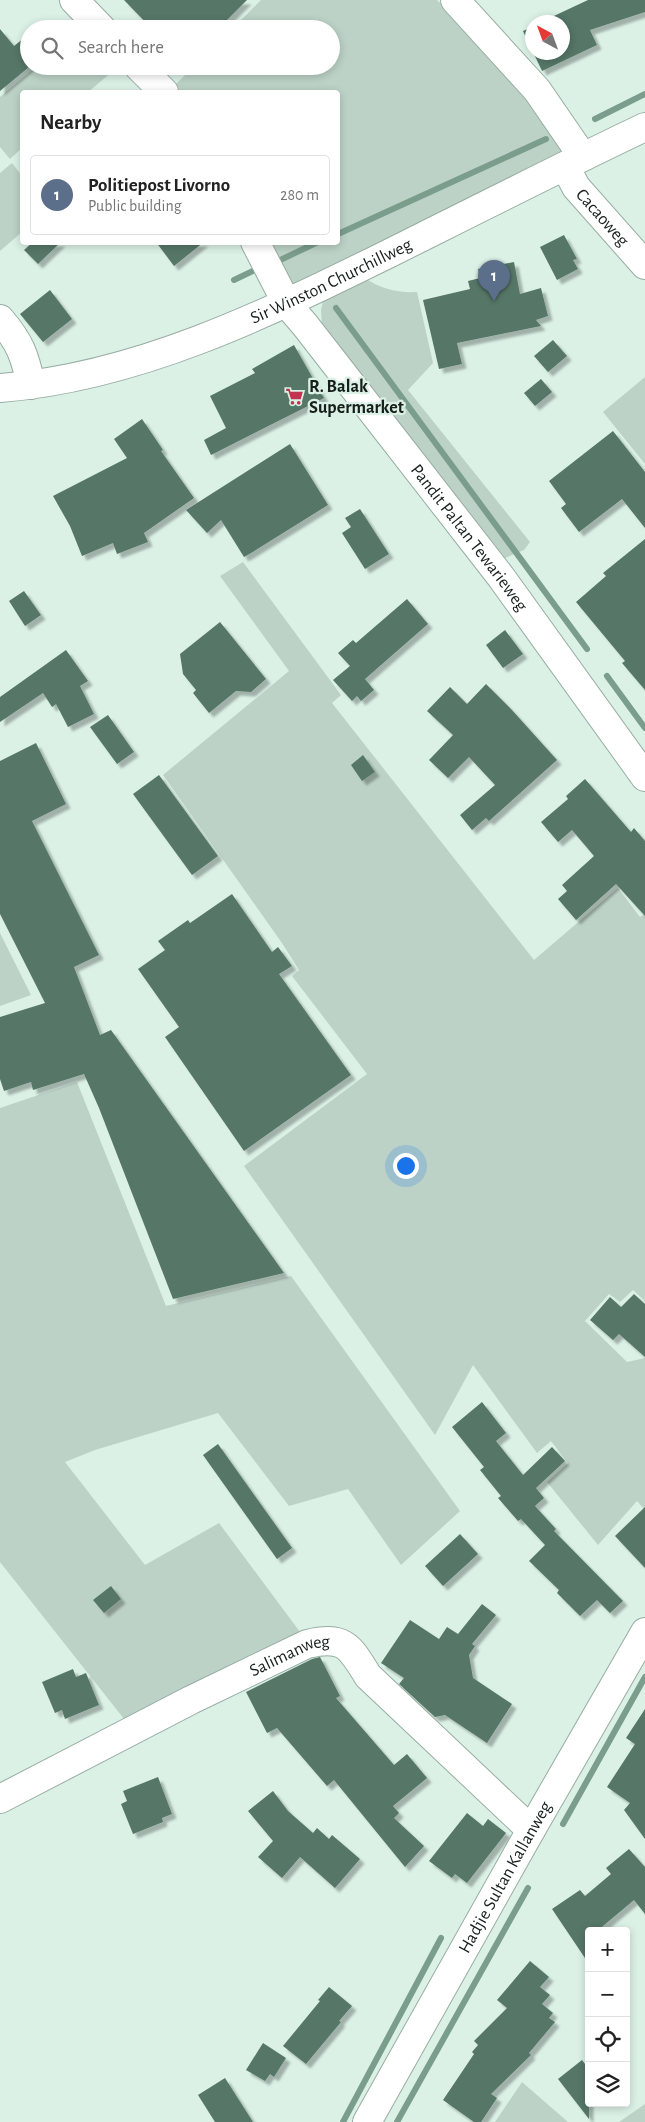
<!DOCTYPE html>
<meta charset="utf-8">
<style>
:root{--surface:#fff;--page:#f2f2f2;--text:#222;--muted:#767676;--line:#e0e0e0;--accent:#c3334f}
body{margin:0;font-family:"Alegreya Sans",sans-serif;background:var(--page);color:var(--text)}
.controls{position:absolute;right:15px;bottom:15px;display:grid;overflow:hidden;border-radius:5px;box-shadow:0 2px 8px #0003}
.controls button{width:45px;height:45px;display:grid;place-items:center;padding:0;border:0;border-bottom:1px solid var(--line);background:var(--surface);color:var(--text);font:25px sans-serif}
.compass{position:absolute;left:525px;top:15px;width:45px;height:45px;border-radius:50%;background:var(--surface);box-shadow:0 2px 8px #0003;rotate:319deg}
.you{position:absolute;left:405px;top:1165px;width:18px;height:18px;margin:-12px;border:4px solid #fff;border-radius:50%;background:#1a73e8;box-shadow:0 0 0 8px #1a73e833}
.badge{display:grid;place-items:center;width:32px;height:32px;border-radius:50%;background:var(--accent);color:#fff;font-size:16px;font-weight:700}
.pin{position:absolute;translate:-50% -41px;filter:drop-shadow(0 1px 2px #0008)}
.pin::after{content:'';position:absolute;top:26px;width:18px;height:15px;background:inherit;clip-path:polygon(0 0,100% 0,50% 100%)}
.list{margin:0;padding:0;list-style:none}
h2{display:flex;justify-content:space-between;align-items:center;height:65px;margin:0;padding:0 20px;font-size:21px}
h2 small{font-size:16px;font-weight:400;color:var(--muted)}
.list li{display:grid;grid-template-columns:32px 1fr auto;gap:15px;align-items:center;box-sizing:border-box;height:80px;margin:0 10px 10px;padding:0 10px;border:1px solid var(--line);border-radius:5px}
.list b{display:block;font-size:19px;white-space:nowrap}
.list p{margin:0;font-size:16px;white-space:nowrap;color:var(--muted)}
.list em{font-size:16px;font-style:normal;color:var(--muted)}
.icon{flex:none;width:28px;height:28px;fill:none;stroke:currentColor;stroke-width:2;stroke-linecap:round;stroke-linejoin:round}
.map{position:relative;flex:none;width:645px;height:2122px;overflow:hidden}
.search{position:absolute;background:var(--surface);box-shadow:0 2px 8px #0003;left:20px;top:20px;width:320px;height:55px;display:flex;align-items:center;gap:12px;box-sizing:border-box;padding:0 18px;border-radius:28px;color:var(--muted);font-size:19px}
.panel{position:absolute;background:var(--surface);box-shadow:0 2px 8px #0003;left:20px;top:90px;width:320px;height:155px;border-radius:5px}
.map>svg:first-child{display:block}
</style>
<div class="map">
<svg width="645" height="2122" viewBox="0 0 645 2122">
<defs>
<filter id="shadow"><feDropShadow dx="4.5" dy="4.5" stdDeviation="1" flood-color="#0004"/></filter>
</defs>
<rect width="100%" height="100%" fill="#dbf1e6"/>
<g fill="#bcd2c6">
<path d="M261,0H437L544,104L571,148L283,290L261,243L338,242V92H171L170,90L194,66H331V29H232Z"/>
<path d="M37,66L118,67L88,92H22V148L10,159L0,147V97Z"/>
<path d="M12,163L22,176V232L0,251V173Z"/>
<path d="M365,278C381,289 397,293 417,292L433,363L408,390L530,542L524,550L498,561L322,326L321,310L323,301Z"/>
<path d="M645,377V464L603,412Z"/>
<path d="M243,562L341,695L332,703L534,960L618,888L640,917L645,914V1301L633,1290L620,1302L609,1294L585,1321L627,1362L645,1358V1510L637,1501L598,1545L547,1482L568,1463L551,1441L537,1453L473,1365L435,1435L244,1166L367,1074L292,976L299,970L282,943L163,775L289,671L220,576Z"/>
<path d="M0,933L31,995L0,1006Z"/>
<path d="M77,1082L166,1306L291,1276L460,1511L401,1565L348,1489L289,1506L218,1413L95,1450L65,1462L145,1565L219,1523L303,1636L128,1724L0,1562V1108Z"/>
<path d="M522,2082L568,2122H495Z"/>
<path d="M645,2104V2122H619Z"/>
</g>
<g fill="none" stroke-linecap="round" stroke-linejoin="round">
<g stroke="#7b9d8c" stroke-width="6">
<path d="M595,119L645,94"/>
<path d="M338,234L546,139"/>
<path d="M274,263L318,242"/>
<path d="M234,280L255,270"/>
<path d="M336,308L587,649"/>
<path d="M607,676L645,728"/>
<path d="M563,1824L645,1677"/>
<path d="M343,2122L441,1938"/>
<path d="M397,2122L528,1888"/>
</g>
</g>
<g fill="#567767" filter="url(#shadow)">
<path d="M124,0H247L218,29H152Z"/>
<path d="M588,0H645V12L590,30L597,45L542,71L533,52H562V22H541Z"/>
<path d="M532,27V51L523,31Z"/>
<path d="M0,29L14,46L29,34V67L0,91Z"/>
<path d="M564,235L577,259L573,260L578,269L557,280L540,247Z"/>
<path d="M33,242H61L38,264L24,250Z"/>
<path d="M156,242H204L174,266Z"/>
<path d="M514,262L520,294L541,288L548,316L536,320L541,326L457,343L462,364L439,369L423,300L470,289L468,281L480,278L478,269Z"/>
<path d="M50,290L72,319L43,342L20,314Z"/>
<path d="M553,340L567,356L548,372L534,356Z"/>
<path d="M294,345L324,398L211,455L204,440L226,428L210,396L255,373L252,369Z"/>
<path d="M541,379L552,392L535,406L524,393Z"/>
<path d="M142,419L163,450L161,451L194,498L144,533L148,542L117,554L113,543L82,556L70,526L53,496L127,458L114,439Z"/>
<path d="M613,431L645,472V528L622,499L579,532L561,508L566,504L549,481Z"/>
<path d="M290,444L328,505L251,553L244,557L221,520L207,533L186,510Z"/>
<path d="M360,509L389,554L365,569L342,533L351,527L345,518Z"/>
<path d="M645,539V690L622,663L625,661L576,602L606,576L603,573Z"/>
<path d="M24,591L41,615L25,626L9,601Z"/>
<path d="M407,599L428,624L365,679L374,690L361,701L357,696L352,701L333,680L350,666L338,653L353,640L356,643Z"/>
<path d="M220,622L266,679L251,692L236,691L209,713L193,693L196,690L183,674L180,654Z"/>
<path d="M505,630L523,654L503,668L486,645Z"/>
<path d="M66,650L88,681L80,686L94,714L68,727L56,704L52,707L43,693L0,722V697Z"/>
<path d="M486,684L511,709L557,760L489,821L486,818L472,830L460,815L495,785L469,757L448,778L429,760L453,735L427,711L450,687L467,704Z"/>
<path d="M108,715L134,752L117,764L90,727Z"/>
<path d="M36,743L66,804L32,821L99,955L74,967L100,1035L111,1030L284,1273L173,1299L99,1108L84,1074L33,1090L31,1082L4,1091L0,1079V1017L45,1003L0,914V761Z"/>
<path d="M363,755L375,772L362,781L351,765Z"/>
<path d="M159,775L218,856L192,875L133,794Z"/>
<path d="M585,779L631,832L634,828L645,841V916L616,884L576,920L558,899L567,891L562,885L594,856L572,830L558,842L541,822L568,799L566,796Z"/>
<path d="M232,894L272,952L278,947L292,966L279,974L351,1075L244,1151L165,1037L179,1027L138,969L165,950L158,941L188,920L190,923Z"/>
<path d="M634,1294L645,1304V1357L619,1334L613,1340L590,1320L610,1297L621,1307Z"/>
<path d="M482,1402L506,1433L496,1441L523,1475L552,1447L565,1461L536,1488L544,1498L535,1506L556,1529L554,1531L623,1601L610,1613L597,1600L580,1616L557,1593L559,1590L529,1561L545,1545L521,1519L518,1521L498,1498L501,1496L480,1470L484,1467L452,1427Z"/>
<path d="M218,1444L292,1548L277,1559L203,1455Z"/>
<path d="M645,1507V1568L615,1536Z"/>
<path d="M460,1534L478,1554L443,1586L425,1566Z"/>
<path d="M111,1586L121,1599L104,1613L93,1600Z"/>
<path d="M482,1604L496,1615L472,1644L475,1646L469,1655L473,1678L512,1704L487,1743L445,1715L435,1717L399,1684L404,1678L381,1663L410,1620L439,1639L447,1627L458,1634Z"/>
<path d="M320,1657L340,1696L336,1698L394,1765L407,1754L427,1778L393,1806L399,1813L394,1818L424,1846L405,1867L334,1780L327,1786L277,1728L267,1733L246,1692L312,1659Z"/>
<path d="M73,1669L76,1677L86,1673L99,1705L65,1719L62,1710L55,1713L42,1682Z"/>
<path d="M645,1709V1839L624,1810L630,1803L607,1787L635,1744L626,1738Z"/>
<path d="M158,1777L172,1814L162,1818L163,1822L133,1834L121,1804L127,1801L123,1791Z"/>
<path d="M273,1791L288,1811L313,1833L317,1828L329,1839L332,1835L360,1859L335,1888L300,1857L282,1878L258,1857L273,1841L248,1811Z"/>
<path d="M467,1813L483,1826L488,1819L506,1833L467,1883L455,1874L452,1878L429,1861Z"/>
<path d="M629,1849L645,1867V1914L634,1900L597,1931H589V1964L552,1909L580,1890L585,1896L611,1874L606,1868Z"/>
<path d="M530,1961L549,1977L540,1987L550,1995L542,2004L553,2013L549,2018L555,2022L529,2053L531,2055L491,2094L497,2098L481,2122H474L443,2100L474,2054L472,2052L478,2045L474,2041L507,2008L497,2000Z"/>
<path d="M329,1987L352,2006L339,2021L341,2022L306,2064L283,2046L320,2001L318,2000Z"/>
<path d="M263,2043L286,2058L274,2077L270,2074L265,2081L246,2070Z"/>
<path d="M582,2060L589,2069V2119L558,2079Z"/>
<path d="M225,2078L253,2122H215L198,2095Z"/>
</g>
<g fill="none" stroke-linecap="round" stroke-linejoin="round">
<defs>
<g id="minor">
<path d="M74,0L102,29"/>
<path d="M455,0L537,90L583,157"/>
<path d="M138,66L164,92"/>
<path id="s1" d="M565,166L576,187L645,265"/>
<path id="s2" d="M255,242L287,304L305,325L501,577L645,777"/>
<path d="M0,319C20,342 25,356 31,385"/>
<path id="s3" d="M0,388C140,377 270,312 394,251C478,209 561,167 645,127"/>
<path id="s4" d="M0,1799L191,1700L307,1644C345,1635 350,1647 368,1676L531,1830"/>
<path id="s5" d="M367,2122L531,1830L645,1632"/>
</g>
</defs>
<use href="#minor" stroke="#98ada2" stroke-width="30"/>
<use href="#minor" stroke="#fff" stroke-width="28"/>
</g>
<defs>
<symbol id="supermarket-bare" viewBox="-9 -9 18 18"><path d="M-6-5.5h2.5l.6 2H6L4.5 2H-2.5L-4.4-4H-6ZM-1.5 3.2a1.3 1.3 0 1 0 .1 0ZM3 3.2a1.3 1.3 0 1 0 .1 0Z" fill="#c3334f" stroke="#dbf1e6" stroke-width="2.5" paint-order="stroke"/></symbol>
</defs>
<g fill-rule="evenodd">
<use href="#supermarket-bare" x="282" y="384" width="25" height="25"/>
</g>
<g text-anchor="middle" stroke-width="4.5" stroke-linejoin="round" paint-order="stroke">
<g font-size="18" fill="#171f1b" stroke="#dbf1e6">
<text dy="6" stroke="none"><textPath href="#s1" startOffset="64">Cacaoweg</textPath></text>
<text dy="6" stroke="none"><textPath href="#s3" startOffset="350">Sir Winston Churchillweg</textPath></text>
<text dy="6" stroke="none"><textPath href="#s2" startOffset="366">Pandit Paltan Tewarieweg</textPath></text>
<text dy="6" stroke="none"><textPath href="#s4" startOffset="324">Salimanweg</textPath></text>
<text dy="6" stroke="none"><textPath href="#s5" startOffset="281">Hadjie Sultan Kallanweg</textPath></text>
</g>
<g font-size="18" font-weight="bold" fill="#171f1b" stroke="#dbf1e6" text-anchor="start">
<text x="309" y="392">R. Balak<tspan x="309" dy="21">Supermarket</tspan></text>
</g>
</g>
</svg>
<div class="controls">
<button>+</button>
<button>−</button>
<button><svg class="icon" aria-label="locate" viewBox="0 0 24 24"><circle cx="12" cy="12" r="6"/><path d="M12 2v4M12 18v4M2 12h4M18 12h4"/></svg></button>
<button><svg class="icon" aria-label="layers" viewBox="0 0 24 24"><path d="M12 4l9 5-9 5-9-5zM3 14l9 5 9-5"/></svg></button>
</div>
<svg class="compass" viewBox="-18 -18 36 36"><path d="M0-13l5 13h-10z" fill="#e53935"/><path d="M0 13l5-13h-10z" fill="#767676"/></svg>
<div class="you"></div>
<div class="pin badge" style="left:494px;top:301px;background:#5c6f8a">1</div>
<div class="search"><svg class="icon" aria-label="search" viewBox="0 0 24 24"><circle cx="10" cy="10" r="6"/><path d="M15 15l6 6"/></svg>Search here</div>
<section class="panel">
<h2>Nearby<small></small></h2>
<ul class="list">
<li><span class="badge" style="background:#5c6f8a">1</span><div><b>Politiepost Livorno</b><p>Public building</p></div><em>280 m</em></li>
</ul>
</section>
</div>
